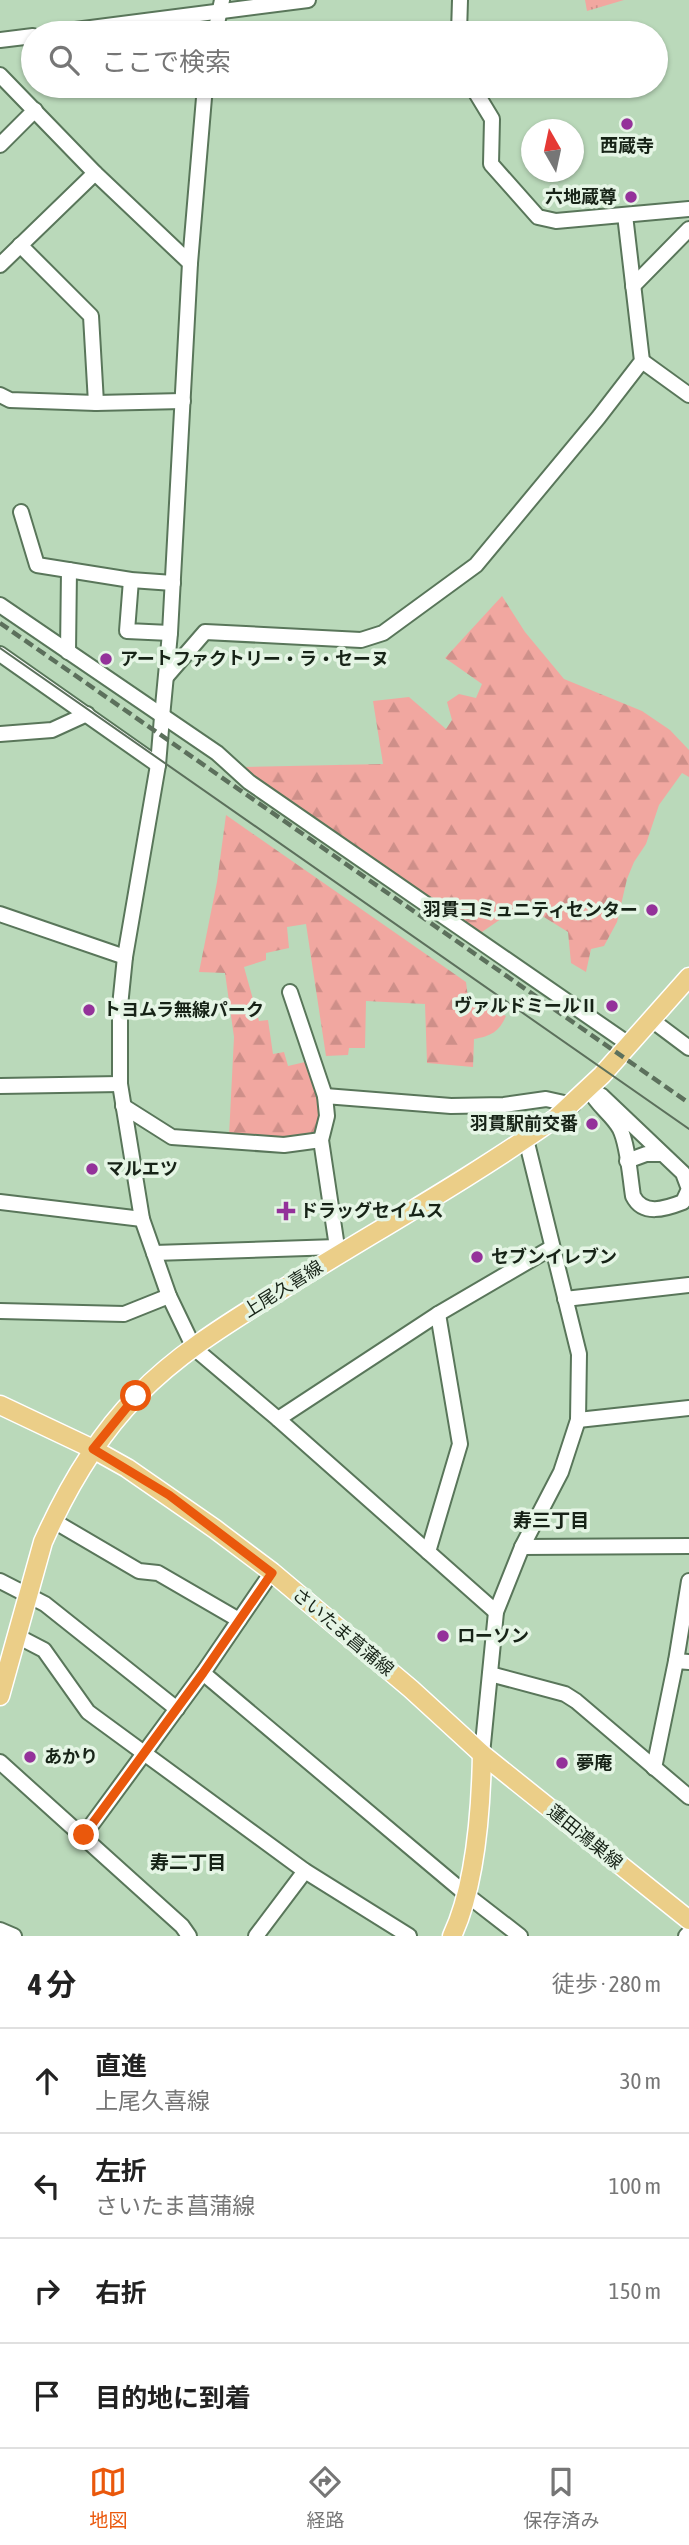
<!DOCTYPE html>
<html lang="ja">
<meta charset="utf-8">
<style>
:root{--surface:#fff;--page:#f2f2f2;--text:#222;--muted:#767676;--line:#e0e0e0;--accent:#ea580c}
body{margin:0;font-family:"Asap Condensed","Noto Sans JP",sans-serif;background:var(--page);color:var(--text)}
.compass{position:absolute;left:521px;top:119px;width:63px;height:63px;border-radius:50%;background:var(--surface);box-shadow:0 2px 5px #0004;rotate:351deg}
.stop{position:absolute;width:21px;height:21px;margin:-16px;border:5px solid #ea580c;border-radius:50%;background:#fff}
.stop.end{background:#ea580c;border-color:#fff;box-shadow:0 2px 7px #0008}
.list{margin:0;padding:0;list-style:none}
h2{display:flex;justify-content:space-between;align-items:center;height:91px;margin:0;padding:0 28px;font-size:30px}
h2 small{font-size:23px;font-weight:400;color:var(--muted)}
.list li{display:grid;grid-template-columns:46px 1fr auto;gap:21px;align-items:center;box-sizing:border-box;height:105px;padding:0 28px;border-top:2px solid var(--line)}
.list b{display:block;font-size:26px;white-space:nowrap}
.list p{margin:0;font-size:23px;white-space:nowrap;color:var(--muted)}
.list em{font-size:23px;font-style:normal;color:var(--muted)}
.icon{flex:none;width:38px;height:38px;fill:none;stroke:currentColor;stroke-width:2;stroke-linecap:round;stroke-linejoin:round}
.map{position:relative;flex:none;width:689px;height:1936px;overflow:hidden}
.search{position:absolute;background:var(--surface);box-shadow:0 2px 5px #0004;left:21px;right:21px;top:21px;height:77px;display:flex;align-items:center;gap:18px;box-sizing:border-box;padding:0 24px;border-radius:38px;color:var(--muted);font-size:26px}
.sheet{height:511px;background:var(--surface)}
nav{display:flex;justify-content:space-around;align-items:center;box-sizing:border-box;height:98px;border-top:2px solid var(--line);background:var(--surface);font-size:19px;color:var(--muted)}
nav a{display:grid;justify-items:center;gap:4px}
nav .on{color:var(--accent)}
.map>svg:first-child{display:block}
</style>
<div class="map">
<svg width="689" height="1936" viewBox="0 0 689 1936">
<defs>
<pattern id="forest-firs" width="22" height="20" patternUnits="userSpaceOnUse" patternTransform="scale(1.75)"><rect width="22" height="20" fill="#f1a7a0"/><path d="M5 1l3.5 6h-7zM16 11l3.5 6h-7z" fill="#ce8f89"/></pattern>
<pattern id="park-tufts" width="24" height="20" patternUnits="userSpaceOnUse" patternTransform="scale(1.75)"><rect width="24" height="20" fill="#f1a7a0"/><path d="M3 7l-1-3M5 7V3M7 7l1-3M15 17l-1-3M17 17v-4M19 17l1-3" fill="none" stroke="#ce8f89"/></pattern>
</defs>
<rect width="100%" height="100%" fill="#bad9ba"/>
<g fill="url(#forest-firs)">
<path d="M502,596L525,632L564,679L642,711L670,730L689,750V777L682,773L659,805L646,844L634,862L627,879L617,922L604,946L591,949L586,972L571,963L568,932L523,904L479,934L255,781L243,767L383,764L373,701L409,697L446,729L452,720L447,702L459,694L476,698L482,684L445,658Z"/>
<path d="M226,815L466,982L468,998L506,1016C499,1032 491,1036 474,1039L473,1067L427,1063L425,1004L366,1001L365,1048H349L348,1055L326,1056L306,924L287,927L289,948L266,953V960L244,967L259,1021L268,1020L273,1054L284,1052L288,1066L305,1062L323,1104L317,1136L283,1140L229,1136L234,1037L225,973L199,972L217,882Z"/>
</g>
<path fill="url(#park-tufts)" d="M585,0H624L587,11Z"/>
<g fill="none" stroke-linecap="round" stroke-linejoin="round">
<defs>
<g id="minor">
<path d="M52,33L308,0"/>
<path d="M215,33L222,0"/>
<path d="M459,33L460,0"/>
<path d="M0,40L33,36"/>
<path d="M0,75L95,173L190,263"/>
<path d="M205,86L190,263L170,633L162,717L158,765L125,957L120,1006V1084L142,1219L169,1296L194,1348L278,1419L496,1612"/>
<path d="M472,86L492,119L491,164L538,217L556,221L689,209"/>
<path d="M0,145L35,110"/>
<path d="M20,245L91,316L96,403"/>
<path d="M0,265L95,173"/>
<path d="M633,286L689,229"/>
<path d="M642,361L689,395"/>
<path d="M0,395L10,400L96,403L183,401"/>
<path d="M21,512L37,565L131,580L173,583"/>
<path d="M131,580L127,631L170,633"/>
<path d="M0,605L217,753L249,782L630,1045"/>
<path d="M68,652L69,570"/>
<path d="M0,654L158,765"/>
<path d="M166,677L205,632L361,640L383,633L476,565L598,418L642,361L625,215"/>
<path d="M0,734L52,730L87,714"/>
<path d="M0,914L125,957"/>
<path d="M290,992L325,1096"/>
<path d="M653,1021L689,1048"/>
<path d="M0,1086L120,1084"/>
<path d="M589,1089L602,1096L683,1173L689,1189L683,1202C665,1209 643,1216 633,1196C630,1177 628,1145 620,1129C612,1114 597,1106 589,1089Z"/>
<path d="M123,1106L172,1137L284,1145L321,1140"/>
<path d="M627,1161L646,1154H662"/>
<path d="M0,1202L142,1219"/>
<path d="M154,1253L337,1247"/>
<path d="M341,1253L337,1247L321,1140L327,1116L325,1096L451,1106L504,1105L546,1099L573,1105"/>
<path d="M565,1299L689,1285"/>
<path d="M0,1311L124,1314L169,1296"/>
<path d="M278,1419L438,1314L551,1248"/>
<path d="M578,1420L689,1408"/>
<path d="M52,1520L139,1571L158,1573L239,1620"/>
<path d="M522,1547L689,1546"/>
<path d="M428,1552L460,1444L438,1314"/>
<path d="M0,1581L45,1604L177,1709"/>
<path d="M17,1636L44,1650L88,1712L305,1871L409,1936"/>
<path d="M676,1661L689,1581"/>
<path d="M203,1673L467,1895L520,1936"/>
<path d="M490,1674L565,1694L576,1701L689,1797"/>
<path d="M482,1754L496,1612L522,1547L561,1472L578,1420L579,1354L526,1139"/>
<path d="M0,1762L182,1926L189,1936"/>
<path d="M654,1768L676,1661L689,1662"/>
<path d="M84,1835L203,1673L272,1572"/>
<path d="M0,1930L14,1936"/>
<path d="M256,1936L305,1871"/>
<path d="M686,1936L689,1933"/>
</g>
<g id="major">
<path d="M0,1405L93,1449L127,1468L215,1529L272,1572L411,1689L482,1754L689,1920"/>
<path d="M0,1696L43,1542C67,1488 96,1438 137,1396C179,1352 235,1319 286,1287C376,1231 469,1179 556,1118L602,1075L689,977"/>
<path d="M452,1936C476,1885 481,1810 482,1754"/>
</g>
</defs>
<use href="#minor" stroke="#59765a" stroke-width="18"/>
<use href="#major" stroke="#fff" stroke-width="21"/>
<use href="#minor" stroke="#fff" stroke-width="14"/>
<use href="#major" stroke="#ebce88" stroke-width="18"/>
<path stroke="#5c705c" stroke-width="2" d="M0,648L689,1129"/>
<path stroke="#5c705c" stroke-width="4.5" stroke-dasharray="10 5" stroke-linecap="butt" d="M0,623L689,1103"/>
</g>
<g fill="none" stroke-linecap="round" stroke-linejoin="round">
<path stroke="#ea580c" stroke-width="9" d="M84,1835L203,1673L272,1573L169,1495L93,1449L136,1396"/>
</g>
<g fill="#94329a" stroke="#e5f5e5" stroke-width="2.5">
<circle cx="627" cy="124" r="7"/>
<circle cx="631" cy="197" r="7"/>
<circle cx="106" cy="659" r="7"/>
<circle cx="652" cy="910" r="7"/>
<circle cx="612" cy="1006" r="7"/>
<circle cx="89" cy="1010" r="7"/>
<circle cx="592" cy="1124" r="7"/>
<circle cx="92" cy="1169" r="7"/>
<path d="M282.5 1200.5h7v7h7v7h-7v7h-7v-7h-7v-7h7z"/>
<circle cx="477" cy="1257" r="7"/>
<circle cx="443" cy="1636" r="7"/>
<circle cx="30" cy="1757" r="7"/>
<circle cx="562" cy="1763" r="7"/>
</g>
<g text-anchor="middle" stroke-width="7" stroke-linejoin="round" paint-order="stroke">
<g font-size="18" font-weight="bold" fill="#172317" stroke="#e5f5e5" text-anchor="start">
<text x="627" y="152" text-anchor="middle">西蔵寺</text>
<text x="617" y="203" text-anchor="end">六地蔵尊</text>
<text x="120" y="665">アートファクトリー・ラ・セーヌ</text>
<text x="638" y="916" text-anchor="end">羽貫コミュニティセンター</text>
<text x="598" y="1012" text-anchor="end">ヴァルドミールⅡ</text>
<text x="103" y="1016">トヨムラ無線パーク</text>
<text x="578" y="1130" text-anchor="end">羽貫駅前交番</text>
<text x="106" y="1175">マルエツ</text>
<text x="300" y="1217">ドラッグセイムス</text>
<text x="491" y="1263">セブンイレブン</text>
<text x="457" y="1642">ローソン</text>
<text x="44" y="1763">あかり</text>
<text x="576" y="1769">夢庵</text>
</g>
<g font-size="18" fill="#172317" stroke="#e5f5e5">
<text transform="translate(283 1289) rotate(-32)" y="6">上尾久喜線</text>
<text transform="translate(343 1632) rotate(40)" y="6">さいたま菖蒲線</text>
<text transform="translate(585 1837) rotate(39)" y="6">蓮田鴻巣線</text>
</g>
<g font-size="19" font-weight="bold" fill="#172317" stroke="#e5f5e5">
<text x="551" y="1527">寿三丁目</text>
<text x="188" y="1869">寿二丁目</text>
</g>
</g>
</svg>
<svg class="compass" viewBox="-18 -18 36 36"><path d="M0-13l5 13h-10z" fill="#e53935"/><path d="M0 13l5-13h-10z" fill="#767676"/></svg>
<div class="stop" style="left:136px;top:1396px"></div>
<div class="stop end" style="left:84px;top:1835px"></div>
<div class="search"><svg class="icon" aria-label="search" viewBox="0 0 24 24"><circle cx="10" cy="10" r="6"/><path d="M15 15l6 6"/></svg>ここで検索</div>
</div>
<section class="sheet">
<h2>4 分<small>徒歩 · 280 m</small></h2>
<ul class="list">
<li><svg class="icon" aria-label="ahead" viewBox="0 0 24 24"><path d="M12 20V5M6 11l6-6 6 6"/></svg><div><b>直進</b><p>上尾久喜線</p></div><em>30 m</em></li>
<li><svg class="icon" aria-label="left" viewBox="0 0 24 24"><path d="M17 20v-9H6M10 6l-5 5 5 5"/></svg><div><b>左折</b><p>さいたま菖蒲線</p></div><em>100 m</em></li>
<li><svg class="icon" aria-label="right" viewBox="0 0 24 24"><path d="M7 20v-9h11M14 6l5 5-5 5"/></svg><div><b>右折</b></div><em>150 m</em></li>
<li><svg class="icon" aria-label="arrive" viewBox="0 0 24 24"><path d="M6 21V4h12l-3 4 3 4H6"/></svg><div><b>目的地に到着</b></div></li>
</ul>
</section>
<nav>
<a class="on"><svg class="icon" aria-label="map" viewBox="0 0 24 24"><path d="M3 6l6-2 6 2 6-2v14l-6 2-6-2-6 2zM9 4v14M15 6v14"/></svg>地図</a>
<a><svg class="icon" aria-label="directions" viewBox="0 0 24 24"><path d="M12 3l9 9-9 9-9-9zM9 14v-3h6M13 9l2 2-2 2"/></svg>経路</a>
<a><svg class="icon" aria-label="saved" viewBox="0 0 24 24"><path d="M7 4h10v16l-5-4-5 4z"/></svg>保存済み</a>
</nav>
